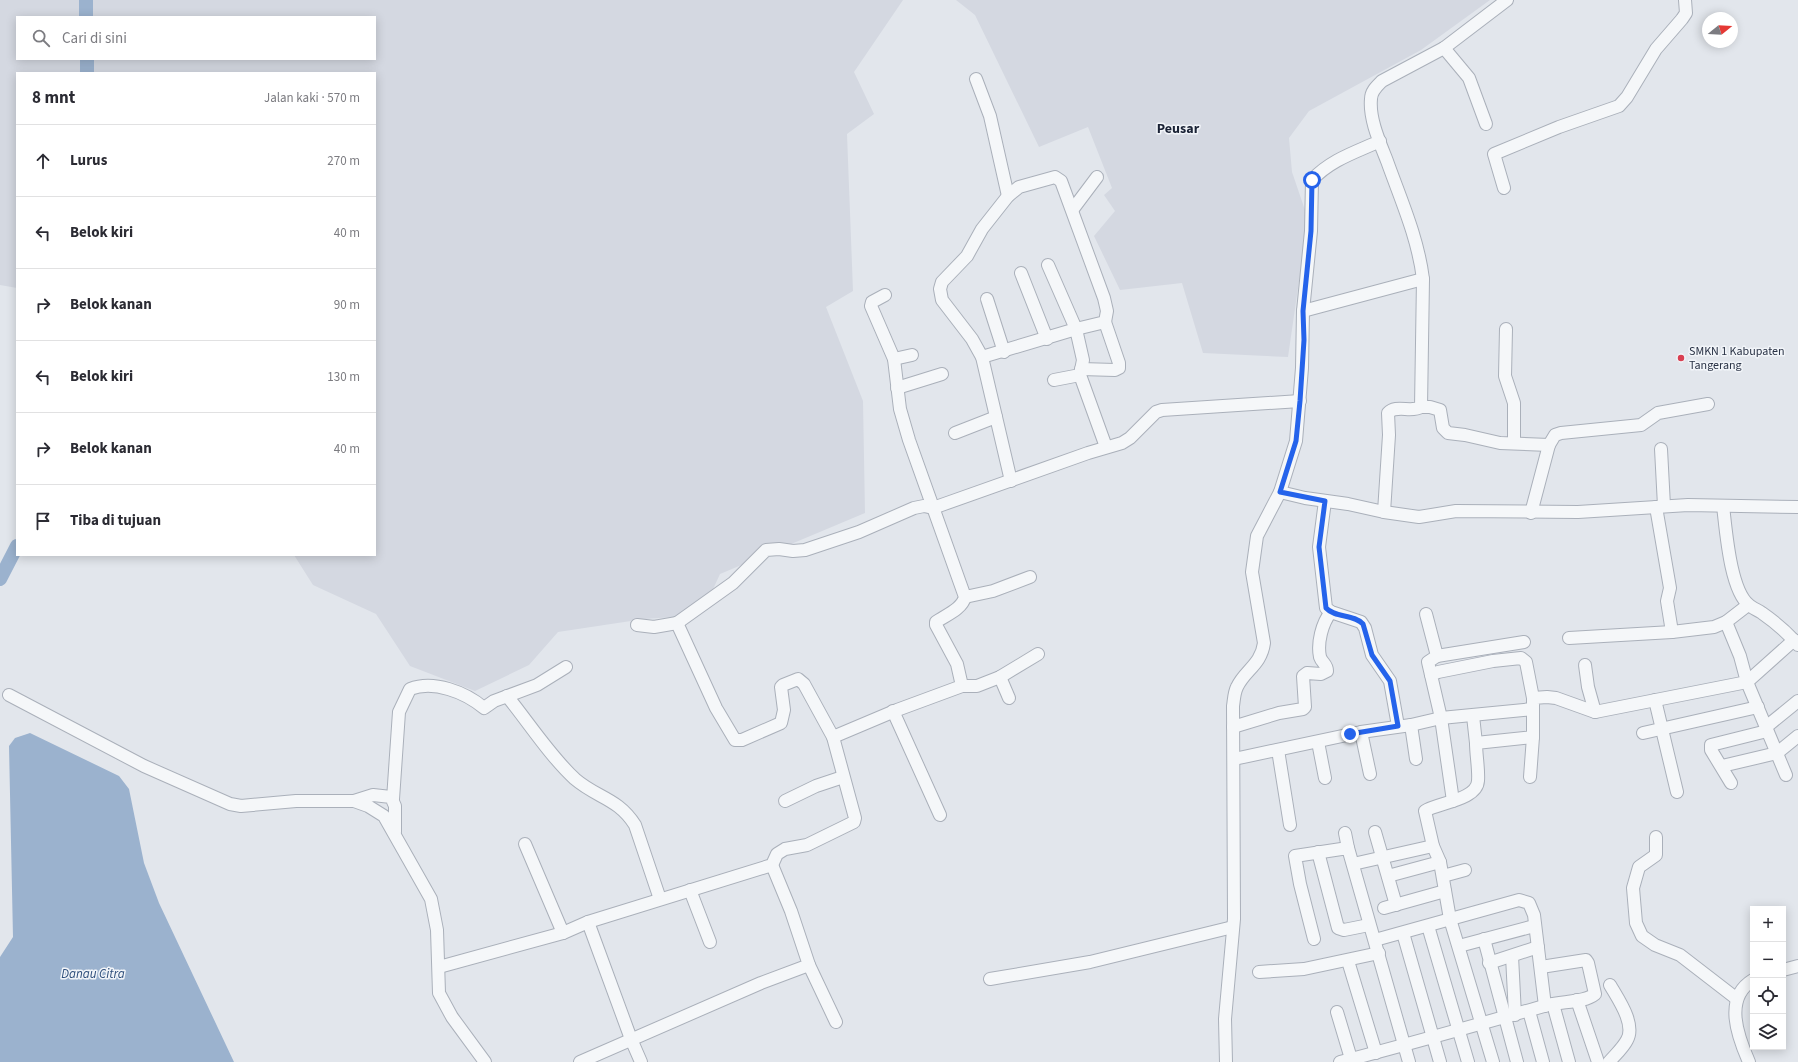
<!DOCTYPE html>
<html lang="id">
<meta charset="utf-8">
<style>
:root{--surface:#fff;--page:#f2f2f3;--text:#2b2b33;--muted:#7c7c81;--line:#e1e1e2}
body{margin:0;font-family:"Source Sans 3",sans-serif;background:var(--page);color:var(--text)}
.controls{position:absolute;right:12px;bottom:12px;display:grid;overflow:hidden;border-radius:0px;box-shadow:0 2px 10px #0003}
.controls button{width:36px;height:36px;display:grid;place-items:center;padding:0;border:0;border-bottom:1px solid var(--line);background:var(--surface);color:var(--text);font:20px sans-serif}
.compass{position:absolute;left:1702px;top:12px;width:36px;height:36px;border-radius:50%;background:var(--surface);box-shadow:0 2px 10px #0003;rotate:72deg}
.stop{position:absolute;width:12px;height:12px;margin:-9px;border:3px solid #2563eb;border-radius:50%;background:#fff}
.stop.end{background:#2563eb;border-color:#fff;box-shadow:0 1px 4px #0008}
.list{margin:0;padding:0;list-style:none}
h2{display:flex;justify-content:space-between;align-items:center;height:52px;margin:0;padding:0 16px;font-size:17px}
h2 small{font-size:13px;font-weight:400;color:var(--muted)}
.list li{display:grid;grid-template-columns:26px 1fr auto;gap:12px;align-items:center;box-sizing:border-box;height:72px;padding:0 16px;border-top:1px solid var(--line)}
.list b{display:block;font-size:15px;white-space:nowrap}
.list em{font-size:13px;font-style:normal;color:var(--muted)}
.icon{flex:none;width:22px;height:22px;fill:none;stroke:currentColor;stroke-width:2;stroke-linecap:round;stroke-linejoin:round}
.map{position:relative;flex:none;width:1798px;height:1062px;overflow:hidden}
.search{position:absolute;background:var(--surface);box-shadow:0 2px 10px #0003;left:16px;top:16px;width:360px;height:44px;display:flex;align-items:center;gap:10px;box-sizing:border-box;padding:0 14px;border-radius:0px;color:var(--muted);font-size:15px}
.panel{position:absolute;background:var(--surface);box-shadow:0 2px 10px #0003;left:16px;top:72px;width:360px;height:484px;border-radius:0px}
.map>svg:first-child{display:block}
</style>
<div class="map">
<svg width="1798" height="1062" viewBox="0 0 1798 1062">
<rect width="100%" height="100%" fill="#e2e6ec"/>
<g fill="#d4d8e1" fill-rule="evenodd">
<path d="M0,0H903L854,72L874,114L847,134L853,291L826,307L863,401L865,513L720,574L708,600L674,617L644,619L558,632L529,665L475,691L410,666L376,614L313,585L294,555H375V73H17V288L0,285ZM17,17H375V59H17Z"/>
<path d="M956,0H1490L1421,50L1309,111L1289,138L1292,172L1308,219L1288,357L1203,353L1182,283L1120,290L1094,236L1115,211L1104,195L1112,188L1088,127L1039,147L975,15Z"/>
</g>
<path fill="#9bb2ce" d="M30,733L119,776L129,789L144,863L159,903L234,1062H0V957L13,937L9,746L15,738Z"/>
<g fill="none" stroke-linecap="round" stroke-linejoin="round">
<g stroke="#9bb2ce" stroke-width="14">
<path d="M86,0V17"/>
<path d="M87,59V73"/>
<path d="M0,579L17,546"/>
</g>
<defs>
<g id="minor">
<path d="M1444,48L1469,78L1486,124"/>
<path d="M976,79L990,116L1008,196"/>
<path d="M1504,188L1494,154L1559,127L1619,106L1627,97L1656,49L1682,19L1686,13L1685,0"/>
<path d="M1073,209L1097,177"/>
<path d="M1021,273L1047,339"/>
<path d="M885,295L872,302L871,306L894,359L900,409L909,440L965,597C962,609 946,615 936,622V625L957,664L962,686"/>
<path d="M987,299L1004,352"/>
<path d="M1303,311L1423,279"/>
<path d="M1506,329L1505,376L1514,403V443"/>
<path d="M982,357L1076,329L1083,360L1080,375L1106,447"/>
<path d="M894,359L912,355"/>
<path d="M1081,369L1115,370L1119,368V363L1105,322"/>
<path d="M1054,380L1080,375"/>
<path d="M897,388L942,374"/>
<path d="M1421,407H1430L1440,410L1443,428L1448,433L1465,435L1500,443L1549,445"/>
<path d="M955,433L996,417"/>
<path d="M1661,449L1664,506"/>
<path d="M1011,481L982,357L972,339L942,300L940,289L942,282L967,256L982,229L1008,196L1019,187L1055,177L1061,181L1104,298L1107,311L1105,322L1076,329L1048,265"/>
<path d="M1280,492L1305,498L1348,504L1384,512L1419,517L1456,511L1578,512L1688,505L1798,507"/>
<path d="M1325,501L1319,547L1326,608L1331,612L1361,622L1365,628L1372,655L1390,681L1398,726"/>
<path d="M1723,506C1726,530 1730,590 1749,605C1752,608 1758,610 1762,613C1775,622 1787,632 1798,645"/>
<path d="M1656,507L1670,588L1667,601L1672,632"/>
<path d="M1384,512L1389,435L1388,413C1396,404 1411,413 1421,407L1423,279C1418,238 1401,200 1387,161C1380,143 1369,119 1371,99C1371,91 1377,86 1382,81L1444,48L1507,0"/>
<path d="M1531,513L1549,445L1555,435L1561,433L1641,425L1658,413L1708,404"/>
<path d="M965,597L993,591L1030,577"/>
<path d="M1748,605L1726,622L1740,656L1747,682L1786,775"/>
<path d="M1426,614L1437,656L1428,662L1431,675"/>
<path d="M637,625L654,627L677,623"/>
<path d="M1569,638L1672,632L1714,627L1726,622"/>
<path d="M1437,656L1524,642"/>
<path d="M1585,665L1588,687L1595,712"/>
<path d="M1000,677L1009,698"/>
<path d="M9,695L144,766L230,804L241,806L296,801H354L368,806L384,816L431,899L437,930L439,993L452,1017L485,1062"/>
<path d="M507,696C529,723 550,756 575,779C597,798 618,798 635,825L660,899"/>
<path d="M1655,700L1677,792"/>
<path d="M893,711L940,815"/>
<path d="M1473,716L1476,743"/>
<path d="M1411,725L1416,759"/>
<path d="M1233,727L1279,713L1303,709L1305,707L1303,676L1307,673L1321,674L1327,671C1327,664 1322,663 1320,657C1317,643 1322,623 1331,612"/>
<path d="M1766,727L1798,701"/>
<path d="M1361,732L1370,774"/>
<path d="M1643,733L1758,707"/>
<path d="M833,737L897,710L962,686H977L1000,677L1038,654"/>
<path d="M1318,742L1325,778"/>
<path d="M1278,750L1290,825"/>
<path d="M1234,759L1361,732L1411,725L1441,718L1533,709"/>
<path d="M1722,766L1777,753L1798,736"/>
<path d="M1530,777L1533,737"/>
<path d="M1731,783L1711,750V745L1767,731"/>
<path d="M393,799L399,712L410,689C434,680 465,692 484,708L494,701L537,685L566,667"/>
<path d="M354,801L373,795L391,797L395,806V832"/>
<path d="M785,801L816,786L843,777"/>
<path d="M1453,801L1441,718L1431,675L1438,672L1493,661L1521,658L1526,662L1533,698"/>
<path d="M1375,832L1396,905"/>
<path d="M1345,833L1348,848"/>
<path d="M1656,837V855L1639,867L1633,888L1636,923L1642,936L1655,945L1680,955L1737,999"/>
<path d="M525,844L563,933"/>
<path d="M1318,852L1338,928L1344,930L1369,925"/>
<path d="M1353,864L1433,846"/>
<path d="M1388,876L1440,862"/>
<path d="M1443,876L1465,870"/>
<path d="M690,890L710,942"/>
<path d="M1384,908L1445,891"/>
<path d="M588,922L631,1039L641,1062"/>
<path d="M1428,926L1468,1062"/>
<path d="M1403,933L1440,1062"/>
<path d="M1314,939L1300,884L1295,856L1348,848L1409,1062"/>
<path d="M1484,939L1517,1062"/>
<path d="M1375,940L1519,900L1529,903L1534,915L1545,1006"/>
<path d="M1459,946L1534,926"/>
<path d="M1512,956L1515,1015"/>
<path d="M1348,961L1376,1053"/>
<path d="M1489,963L1538,947"/>
<path d="M809,965L836,1022"/>
<path d="M439,967L563,933L588,922L772,865L777,854L785,849L807,845L854,822L855,818L833,737L804,684L798,679L783,685L781,687L784,710L781,723L742,740H735L716,708L677,623L733,583L766,550L779,549L793,551L805,550L859,532L914,508L924,506L933,508L1088,453L1122,443L1130,438L1156,412L1162,410L1300,401"/>
<path d="M1783,970L1798,966"/>
<path d="M1259,972L1304,969L1379,953"/>
<path d="M990,979L1090,962L1233,927"/>
<path d="M1577,1000L1598,1062"/>
<path d="M1553,1004L1569,1062"/>
<path d="M1529,1011L1543,1062"/>
<path d="M1337,1012L1352,1062"/>
<path d="M580,1062L761,983L809,965L791,911L772,865"/>
<path d="M1226,1062L1225,1019L1234,919L1233,706C1234,700 1234,693 1237,687C1245,670 1261,665 1264,643L1252,572L1257,536L1280,492L1296,441L1302,368L1303,311L1311,231L1312,180C1330,160 1356,152 1380,141"/>
<path d="M1340,1062C1410,1044 1479,1024 1548,1005C1562,1001 1584,1003 1595,994L1588,963L1586,960L1541,967"/>
<path d="M1493,1062L1450,919L1440,862L1433,846L1425,811C1437,803 1477,800 1478,781C1479,770 1476,755 1476,743L1533,737V698L1547,697L1556,698L1595,712L1747,682L1794,640"/>
<path d="M1609,1062C1615,1055 1623,1048 1627,1040C1636,1024 1618,999 1610,985"/>
<path d="M1749,1062C1738,1037 1723,998 1753,980"/>
</g>
</defs>
<use href="#minor" stroke="#aab0ba" stroke-width="14"/>
<use href="#minor" stroke="#f5f7f9" stroke-width="12"/>
</g>
<g fill="none" stroke-linecap="round" stroke-linejoin="round">
<path stroke="#2563eb" stroke-width="5" d="M1312,180L1311,231L1303,311L1304,340L1300,401L1296,441L1280,492L1325,501L1319,547L1326,608C1335,618 1354,614 1363,624L1372,655L1390,681L1398,726L1350,734"/>
</g>
<circle fill="#d93f51" stroke="#f2f5f9" stroke-width="1.5" cx="1681" cy="358" r="4"/>
<g text-anchor="middle" stroke-width="3" stroke-linejoin="round" paint-order="stroke">
<g font-size="12" fill="#293245" stroke="#f2f5f9" text-anchor="start">
<text x="1689" y="355">SMKN 1 Kabupaten<tspan x="1689" dy="14">Tangerang</tspan></text>
</g>
<g font-size="13" font-style="italic" fill="#2f4f7c" stroke="#f2f5f9">
<text x="93" y="978">Danau Citra</text>
</g>
<g font-size="14" font-weight="bold" fill="#1b2336" stroke="#f2f5f9">
<text x="1178" y="133">Peusar</text>
</g>
</g>
</svg>
<div class="controls">
<button>+</button>
<button>−</button>
<button><svg class="icon" aria-label="locate" viewBox="0 0 24 24"><circle cx="12" cy="12" r="6"/><path d="M12 2v4M12 18v4M2 12h4M18 12h4"/></svg></button>
<button><svg class="icon" aria-label="layers" viewBox="0 0 24 24"><path d="M12 4l9 5-9 5-9-5zM3 14l9 5 9-5"/></svg></button>
</div>
<svg class="compass" viewBox="-18 -18 36 36"><path d="M0-13l5 13h-10z" fill="#e53935"/><path d="M0 13l5-13h-10z" fill="#7c7c81"/></svg>
<div class="stop" style="left:1312px;top:180px"></div>
<div class="stop end" style="left:1350px;top:734px"></div>
<div class="search"><svg class="icon" aria-label="search" viewBox="0 0 24 24"><circle cx="10" cy="10" r="6"/><path d="M15 15l6 6"/></svg>Cari di sini</div>
<section class="panel">
<h2>8 mnt<small>Jalan kaki · 570 m</small></h2>
<ul class="list">
<li><svg class="icon" aria-label="ahead" viewBox="0 0 24 24"><path d="M12 20V5M6 11l6-6 6 6"/></svg><div><b>Lurus</b></div><em>270 m</em></li>
<li><svg class="icon" aria-label="left" viewBox="0 0 24 24"><path d="M17 20v-9H6M10 6l-5 5 5 5"/></svg><div><b>Belok kiri</b></div><em>40 m</em></li>
<li><svg class="icon" aria-label="right" viewBox="0 0 24 24"><path d="M7 20v-9h11M14 6l5 5-5 5"/></svg><div><b>Belok kanan</b></div><em>90 m</em></li>
<li><svg class="icon" aria-label="left" viewBox="0 0 24 24"><path d="M17 20v-9H6M10 6l-5 5 5 5"/></svg><div><b>Belok kiri</b></div><em>130 m</em></li>
<li><svg class="icon" aria-label="right" viewBox="0 0 24 24"><path d="M7 20v-9h11M14 6l5 5-5 5"/></svg><div><b>Belok kanan</b></div><em>40 m</em></li>
<li><svg class="icon" aria-label="arrive" viewBox="0 0 24 24"><path d="M6 21V4h12l-3 4 3 4H6"/></svg><div><b>Tiba di tujuan</b></div></li>
</ul>
</section>
</div>
